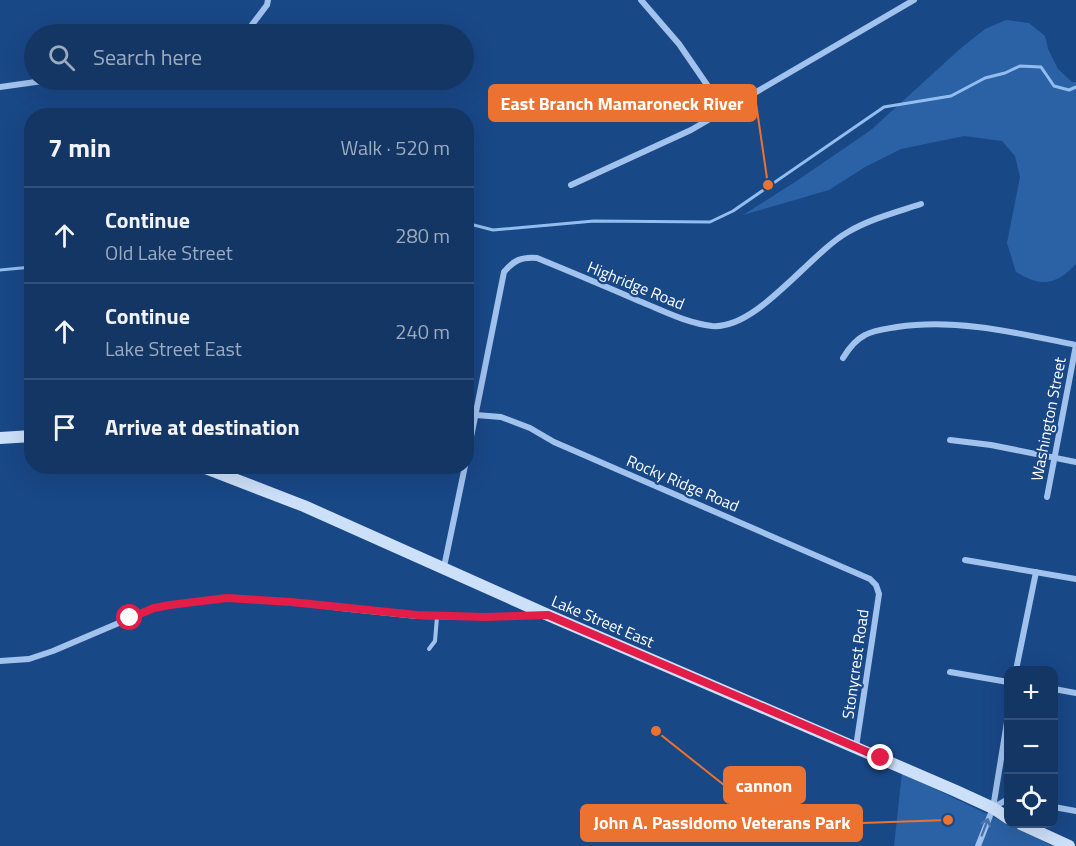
<!DOCTYPE html>
<meta charset="utf-8">
<style>
:root{--surface:#133665;--page:#1c3e6b;--text:#f1f3f6;--muted:#9dabbf;--line:#325079}
body{margin:0;font-family:"Titillium Web",sans-serif;background:var(--page);color:var(--text)}
.controls{position:absolute;right:18px;bottom:18px;display:grid;overflow:hidden;border-radius:12px;box-shadow:0 6px 24px #0002}
.controls button{width:54px;height:54px;display:grid;place-items:center;padding:0;border:0;border-bottom:2px solid var(--line);background:var(--surface);color:var(--text);font:30px sans-serif}
.stop{position:absolute;width:18px;height:18px;margin:-14px;border:4px solid #e11d48;border-radius:50%;background:#fff}
.stop.end{background:#e11d48;border-color:#fff;box-shadow:0 2px 6px #0008}
.list{margin:0;padding:0;list-style:none}
h2{display:flex;justify-content:space-between;align-items:center;height:78px;margin:0;padding:0 24px;font-size:26px}
h2 small{font-size:20px;font-weight:400;color:var(--muted)}
.list li{display:grid;grid-template-columns:39px 1fr auto;gap:18px;align-items:center;box-sizing:border-box;height:96px;padding:0 24px;border-top:2px solid var(--line)}
.list b{display:block;font-size:22px;white-space:nowrap}
.list p{margin:0;font-size:20px;white-space:nowrap;color:var(--muted)}
.list em{font-size:20px;font-style:normal;color:var(--muted)}
.icon{flex:none;width:33px;height:33px;fill:none;stroke:currentColor;stroke-width:2;stroke-linecap:round;stroke-linejoin:round}
.map{position:relative;flex:none;width:1076px;height:846px;overflow:hidden}
.search{position:absolute;background:var(--surface);box-shadow:0 6px 24px #0002;left:24px;top:24px;width:450px;height:66px;display:flex;align-items:center;gap:15px;box-sizing:border-box;padding:0 21px;border-radius:33px;color:var(--muted);font-size:22px}
.panel{position:absolute;background:var(--surface);box-shadow:0 6px 24px #0002;left:24px;top:108px;width:450px;height:366px;border-radius:24px}
.map>svg:first-child{display:block}
</style>
<div class="map">
<svg width="1076" height="846" viewBox="0 0 1076 846">
<rect width="100%" height="100%" fill="#194887"/>
<g fill="#2b62a5">
<path d="M1006,20L1029,23L1045,36L1048,49L1058,69L1072,82H1076V264C1055,286 1041,287 1016,272L1007,243L1020,177L1015,156L1002,141L964,136L901,149L865,167L829,190L743,215L795,182L871,130L961,48L985,29Z"/>
<path d="M902,773L1053,846H894Z"/>
</g>
<g fill="none" stroke-linecap="round" stroke-linejoin="round">
<g stroke="#93bdef" stroke-width="3">
<path d="M466,223L493,230L594,221L710,222L733,211L884,107L951,96L985,78L1005,73L1020,66L1041,67L1054,86L1069,90L1076,87"/>
<path d="M0,270L32,267"/>
</g>
<path stroke="#a0c2ed" stroke-width="4" d="M429,649L435,641L437,617"/>
<g stroke="#a0c2ed" stroke-width="6">
<path d="M641,0L679,44L725,111"/>
<path d="M243,34L248,30L267,5L268,0"/>
<path d="M0,87L50,80"/>
<path d="M571,185L691,130L914,0"/>
<path d="M843,358C849,348 855,340 865,335C874,330 886,329 897,327C957,318 1017,333 1076,345"/>
<path d="M476,415L501,417L530,428L554,442L870,579L876,585L879,594L856,747"/>
<path d="M950,440L991,445L1076,462"/>
<path d="M466,462L504,272C514,260 521,257 537,258C571,272 605,286 639,301C662,310 686,323 712,326C757,330 809,254 848,232C870,219 897,212 921,204"/>
<path d="M1047,497L1076,345"/>
<path d="M965,560L1076,579"/>
<path d="M444,567L465,466"/>
<path d="M0,661L29,659L53,651L154,608L192,602L227,598L291,602L350,609L417,616L485,617L541,615"/>
<path d="M1016,670L1036,572"/>
<path d="M950,672L1008,682"/>
<path d="M1054,689L1076,693"/>
<path d="M994,807L1008,799"/>
<path d="M1054,807L1076,811"/>
<path d="M978,846L993,808L1008,716"/>
</g>
<g stroke="#cde0f9" stroke-width="12">
<path d="M0,438L32,436"/>
<path d="M200,466L304,506L548,615L956,791L993,808L1008,818"/>
<path d="M1021,824L1069,846"/>
</g>
</g>
<defs><path id="oneway-shaft" d="M-6 0H5M1.5-3L5.5 0L1.5 3" fill="none" stroke-width="1.6" stroke-linecap="round" stroke-linejoin="round" transform="scale(1.5)"/></defs>
<use stroke="#4873ab" href="#oneway-shaft" transform="translate(985 827) rotate(-69)"/>
<g fill="none" stroke-linecap="round" stroke-linejoin="round">
<path stroke="#e11d48" stroke-width="8" d="M130,618L154,608L170,605L227,598L291,602L417,615L485,617L548,615L881,758"/>
</g>
<g text-anchor="middle" stroke-width="4.5" stroke-linejoin="round" paint-order="stroke">
<g font-size="16" fill="#fff" stroke="#194887">
<text transform="translate(636 285) rotate(22)" y="6">Highridge Road</text>
<text transform="translate(1048 419) rotate(-79)" y="6">Washington Street</text>
<text transform="translate(683 483) rotate(23)" y="6">Rocky Ridge Road</text>
<text transform="translate(603 621) rotate(23)" y="6">Lake Street East</text>
<text transform="translate(855 664) rotate(-82)" y="6">Stonycrest Road</text>
</g>
</g>
<path fill="none" stroke="#eb7230" stroke-width="2" d="M768 185L756 103M656 731L724 785M948 820L862 823"/>
<g fill="#eb7230" stroke="#194887" stroke-width="2">
<circle cx="768" cy="185" r="6"/>
<circle cx="656" cy="731" r="6"/>
<circle cx="948" cy="820" r="6"/>
</g>
<g fill="#eb7230" stroke="#eb7230" stroke-width="2">
<rect x="489" y="85" width="267" height="36" rx="6"/>
<rect x="724" y="767" width="81" height="36" rx="6"/>
<rect x="581" y="805" width="281" height="36" rx="6"/>
</g>
<g font-size="18" text-anchor="middle" font-weight="bold" fill="#fff">
<text x="622" y="110">East Branch Mamaroneck River</text>
<text x="764" y="792">cannon</text>
<text x="722" y="829">John A. Passidomo Veterans Park</text>
</g>
</svg>
<div class="controls">
<button>+</button>
<button>−</button>
<button><svg class="icon" aria-label="locate" viewBox="0 0 24 24"><circle cx="12" cy="12" r="6"/><path d="M12 2v4M12 18v4M2 12h4M18 12h4"/></svg></button>
</div>
<div class="stop" style="left:130px;top:618px"></div>
<div class="stop end" style="left:881px;top:758px"></div>
<div class="search"><svg class="icon" aria-label="search" viewBox="0 0 24 24"><circle cx="10" cy="10" r="6"/><path d="M15 15l6 6"/></svg>Search here</div>
<section class="panel">
<h2>7 min<small>Walk · 520 m</small></h2>
<ul class="list">
<li><svg class="icon" aria-label="ahead" viewBox="0 0 24 24"><path d="M12 20V5M6 11l6-6 6 6"/></svg><div><b>Continue</b><p>Old Lake Street</p></div><em>280 m</em></li>
<li><svg class="icon" aria-label="ahead" viewBox="0 0 24 24"><path d="M12 20V5M6 11l6-6 6 6"/></svg><div><b>Continue</b><p>Lake Street East</p></div><em>240 m</em></li>
<li><svg class="icon" aria-label="arrive" viewBox="0 0 24 24"><path d="M6 21V4h12l-3 4 3 4H6"/></svg><div><b>Arrive at destination</b></div></li>
</ul>
</section>
</div>
